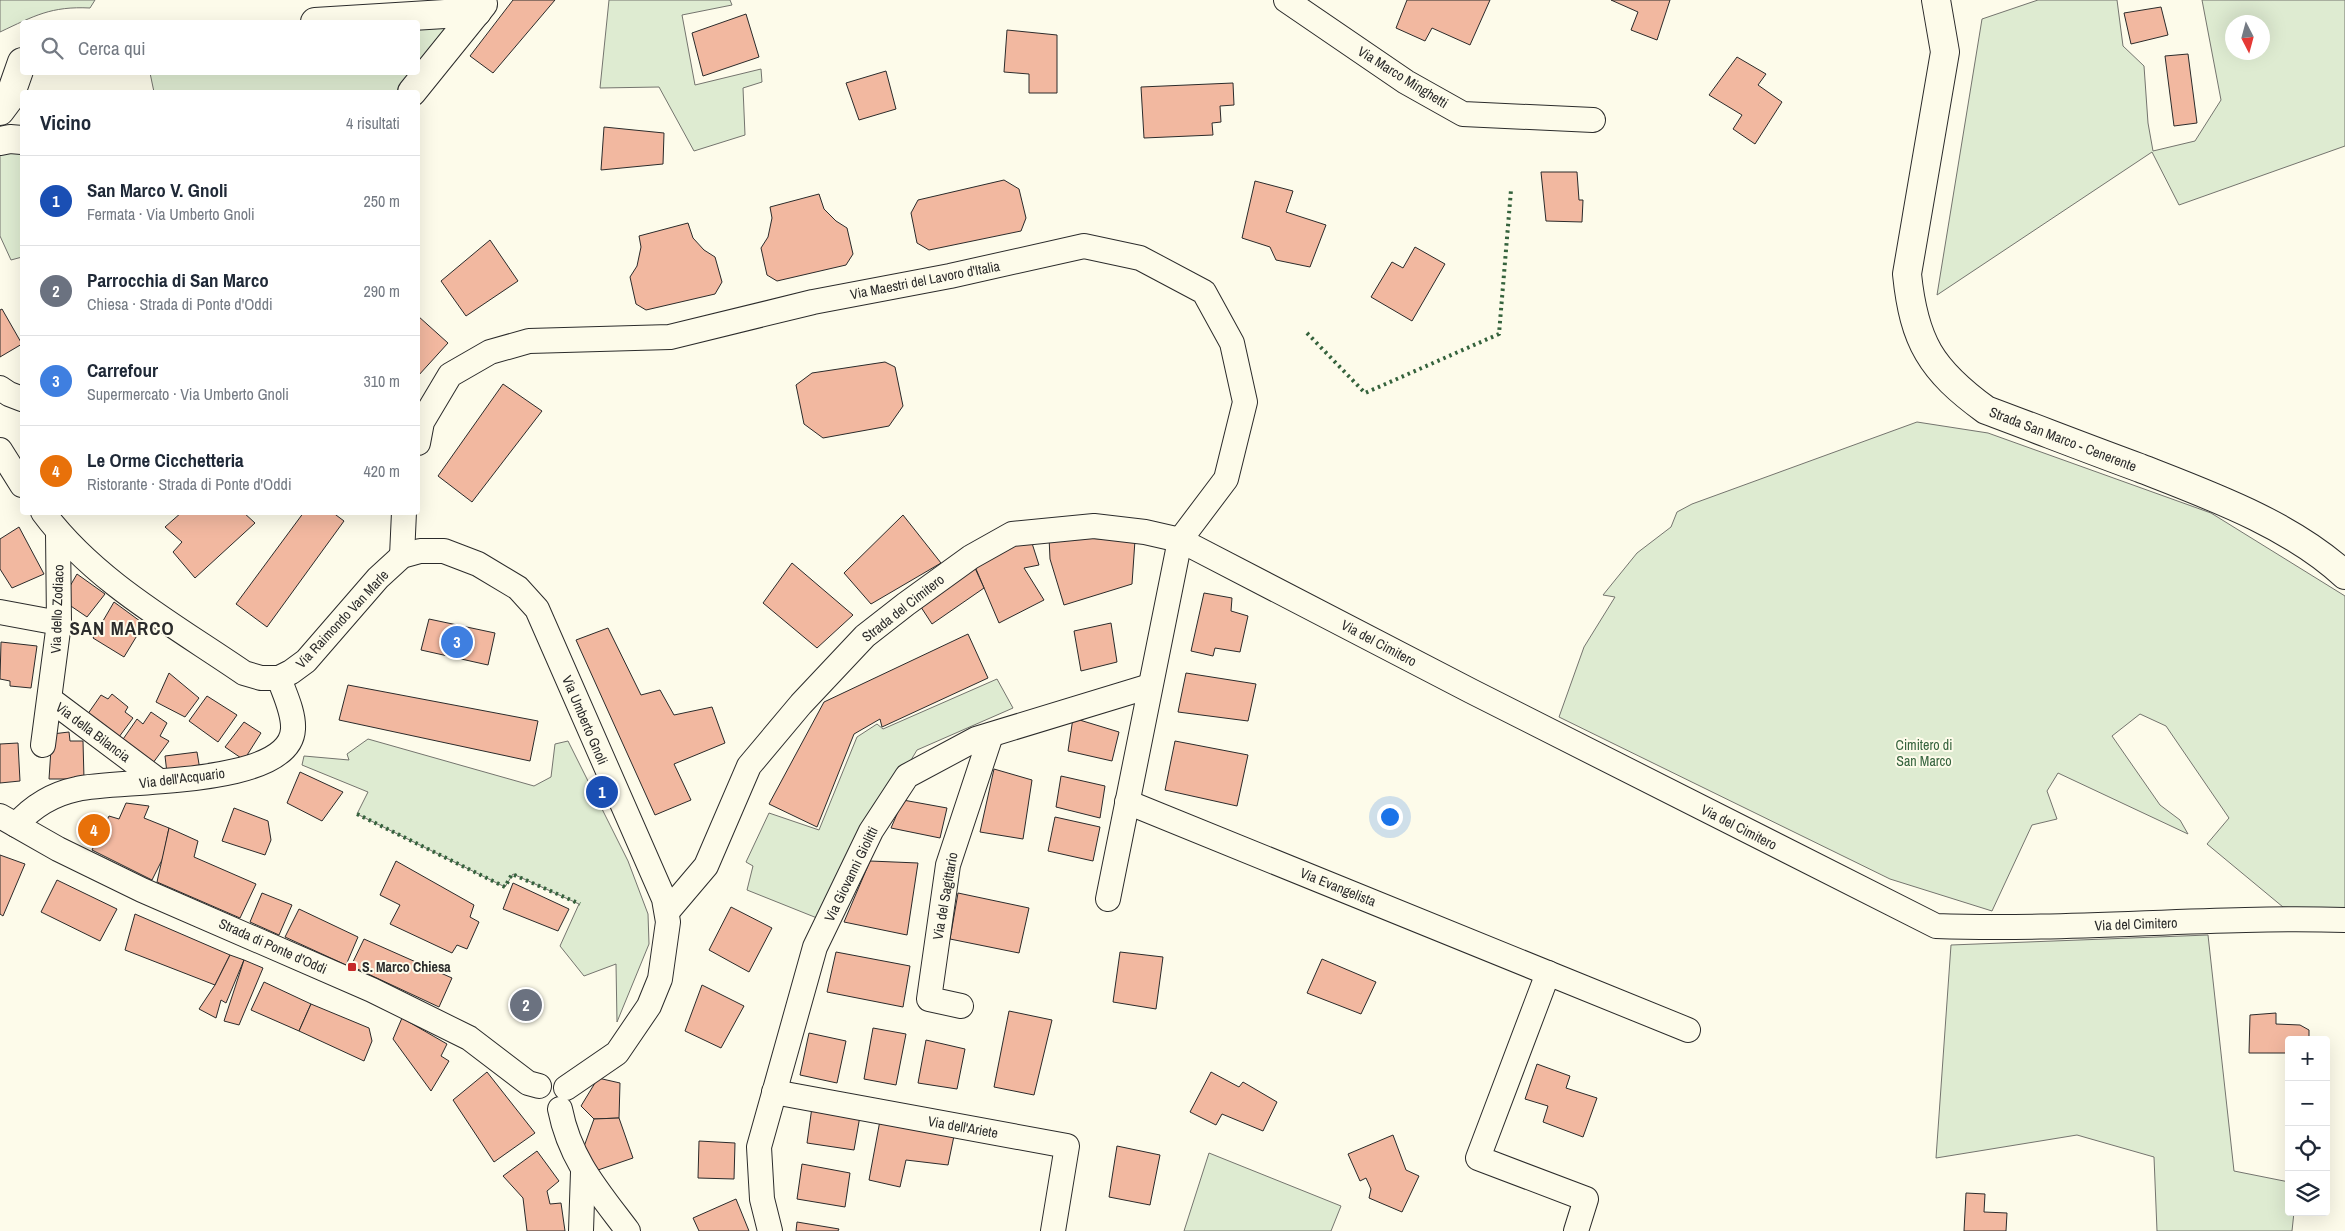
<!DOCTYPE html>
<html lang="it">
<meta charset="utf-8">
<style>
:root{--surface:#fff;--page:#f2f2f3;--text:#1f2937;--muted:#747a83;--line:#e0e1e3;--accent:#c62828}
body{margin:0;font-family:"Archivo Narrow",sans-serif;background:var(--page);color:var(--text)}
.controls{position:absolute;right:15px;bottom:15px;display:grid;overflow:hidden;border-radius:5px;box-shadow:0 5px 20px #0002}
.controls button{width:45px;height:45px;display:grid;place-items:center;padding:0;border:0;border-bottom:1px solid var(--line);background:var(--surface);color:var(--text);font:25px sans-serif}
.compass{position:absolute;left:2225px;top:15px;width:45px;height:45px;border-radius:50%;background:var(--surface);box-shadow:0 5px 20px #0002;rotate:174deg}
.you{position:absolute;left:1389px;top:816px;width:18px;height:18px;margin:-12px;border:4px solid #fff;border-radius:50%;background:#1a73e8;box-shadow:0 0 0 8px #1a73e833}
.badge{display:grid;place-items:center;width:32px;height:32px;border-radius:50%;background:var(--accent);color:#fff;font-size:16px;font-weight:700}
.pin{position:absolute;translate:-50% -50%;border:2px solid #fff;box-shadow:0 1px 5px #0006}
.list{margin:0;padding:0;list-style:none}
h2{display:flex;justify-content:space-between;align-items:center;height:65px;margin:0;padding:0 20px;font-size:21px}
h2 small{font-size:16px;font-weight:400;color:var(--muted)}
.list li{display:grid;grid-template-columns:32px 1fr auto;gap:15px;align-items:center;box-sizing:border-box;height:90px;padding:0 20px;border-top:1px solid var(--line)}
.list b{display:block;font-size:19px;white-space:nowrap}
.list p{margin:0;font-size:16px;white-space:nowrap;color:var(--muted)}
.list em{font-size:16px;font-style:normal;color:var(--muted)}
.icon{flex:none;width:28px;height:28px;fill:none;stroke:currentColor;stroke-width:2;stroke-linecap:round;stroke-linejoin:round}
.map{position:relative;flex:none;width:2345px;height:1231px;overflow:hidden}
.search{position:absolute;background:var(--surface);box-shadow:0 5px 20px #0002;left:20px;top:20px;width:400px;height:55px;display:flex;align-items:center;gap:12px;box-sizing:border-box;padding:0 18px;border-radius:5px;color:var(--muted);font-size:19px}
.panel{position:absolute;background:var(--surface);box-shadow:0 5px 20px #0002;left:20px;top:90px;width:400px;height:425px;border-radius:5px}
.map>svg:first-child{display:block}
</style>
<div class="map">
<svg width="2345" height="1231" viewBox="0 0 2345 1231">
<rect width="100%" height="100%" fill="#fdfbea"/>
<g fill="#deebd1" stroke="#74746e" fill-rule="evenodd">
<path d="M0,0H95L90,8C51,6 34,16 0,32Z"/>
<path d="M609,0H730L732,5L682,15L695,85L761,69L762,82L743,88L745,135L694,151L659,87L600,88Z"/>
<path d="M2038,0H2117L2123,46L2144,66L2148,123L2153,151L2195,141L2221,100L2202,0H2345V146L2179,205L2152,152L1937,295L1982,19ZM2232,22H2262V52H2232Z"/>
<path d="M456,21L418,70V24Z"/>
<path d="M150,73H415L399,92H154Z"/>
<path d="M17,151L22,153V257L11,260L0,236V155Z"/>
<path d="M1917,422L1988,433L2211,513L2345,596V912L2283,907L2207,844L2229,818L2166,726L2140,714L2112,736L2160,805L2180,820L2188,834L2058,773L2047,791L2057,819L2032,825L1992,911L1890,879L1559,717L1584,647L1615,597L1603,595L1637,553L1671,527L1677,512L1692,504Z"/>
<path d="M997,679L1013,708L917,750L817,918L747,890L753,866L746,862L769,813L819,830L857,737L877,724L883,729Z"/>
<path d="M368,739L534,786L551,777L555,744L568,741L628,861L648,914L649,944L617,1022L616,964L584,976L560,946L579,904L513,874L505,887L357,814L368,792L302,765L304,756L349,760L347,754Z"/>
<path d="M2208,935L2234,1171L2289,1182V1212H2294L2292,1231H2157L2154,1157L2077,1135L1936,1158L1951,945Z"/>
<path d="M1209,1153L1341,1206L1331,1231H1184Z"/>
</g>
<g fill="#f2b8a0" stroke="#2b2b2b">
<path d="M513,0H555L493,73L470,56Z"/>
<path d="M1407,0H1490L1470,45L1432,28L1425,41L1396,28Z"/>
<path d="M1611,0H1670L1657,40L1631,30L1638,12Z"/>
<path d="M2161,7L2168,35L2131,44L2124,13Z"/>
<path d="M746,14L759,57L703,76L692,33Z"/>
<path d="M1007,30L1057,35V93H1029V74L1004,72Z"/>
<path d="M2188,54L2197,123L2174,126L2165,56Z"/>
<path d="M1737,57L1766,74L1758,85L1782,102L1755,144L1733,129L1742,115L1709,95Z"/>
<path d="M886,71L896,109L859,120L846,83Z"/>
<path d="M1233,83L1234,105L1220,106L1221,122L1212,123L1213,135L1144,138L1141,87Z"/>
<path d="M604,127L664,133L663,164L601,170Z"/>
<path d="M1541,172H1577L1579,200H1583L1582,222L1546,221Z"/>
<path d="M1004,180L1019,189L1026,218L1021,231L929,250L917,243L911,213L918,200Z"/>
<path d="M1255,181L1293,191L1286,212L1326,225L1310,267L1276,260L1270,247L1242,238Z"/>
<path d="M819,194L824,209L836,221L847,228L853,254L846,265L777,281L767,275L761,248L768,237L772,218L770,207Z"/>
<path d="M688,223L693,238L704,250L715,257L722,282L715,294L646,310L636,304L630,277L637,266L641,247L639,236Z"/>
<path d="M490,240L518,281L466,316L441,281Z"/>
<path d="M1415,247L1445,264L1412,321L1371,297L1392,262L1403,268Z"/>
<path d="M2,309L22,344L0,357V310Z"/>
<path d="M418,316L448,343L418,376Z"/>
<path d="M885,362L895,367L903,406L889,426L823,438L804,424L796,385L812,373Z"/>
<path d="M503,384L542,411L472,502L438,476Z"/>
<path d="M182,512H243L255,523L195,578L173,552L182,542L165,527Z"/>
<path d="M304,512H332L344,521L267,627L236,604Z"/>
<path d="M903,515L941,563L871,604L844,573Z"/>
<path d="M19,527L44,574L12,588L0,569V539Z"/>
<path d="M1030,537L1039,565L1024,568L1044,600L999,623L973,562Z"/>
<path d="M1049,537L1135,540L1132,584L1064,605L1050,559Z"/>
<path d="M792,563L853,615L817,648L763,603Z"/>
<path d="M975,568L984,588L932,624L917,601Z"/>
<path d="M77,574L105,594L87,617L62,600Z"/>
<path d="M1204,593L1232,598L1231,611L1248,616L1240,652L1215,648L1213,656L1191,651Z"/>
<path d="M114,602L144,624L124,657L93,638Z"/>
<path d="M429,619L495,633L488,665L421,650Z"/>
<path d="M1111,623L1117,662L1081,671L1074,631Z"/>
<path d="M608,628L641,695L660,690L674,715L712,707L725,743L674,764L691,800L655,815L576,640Z"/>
<path d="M968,634L988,678L882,727L880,719L854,734L817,827L769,804L824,702Z"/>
<path d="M1,642L37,646L31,688L10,686V681L0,679Z"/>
<path d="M169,673L199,698L185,717L156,702Z"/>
<path d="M1186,673L1256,684L1248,721L1178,712Z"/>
<path d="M348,685L538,721L530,761L339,720Z"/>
<path d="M112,694L128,707L125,712L133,718L116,741L85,718L101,695L108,699Z"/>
<path d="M207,696L237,715L218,742L189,721Z"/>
<path d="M151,712L167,723L160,736L169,741L150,767L119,745L137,719L143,724Z"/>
<path d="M1073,718L1119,732L1112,761L1068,751Z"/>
<path d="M244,722L261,733L244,760L225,747Z"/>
<path d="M69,732L70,741H83L84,779H49L52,734Z"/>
<path d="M1175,741L1248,755L1237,806L1165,790Z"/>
<path d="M18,743L20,781L0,783V744Z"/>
<path d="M197,752L200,770L167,773L165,756Z"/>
<path d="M994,769L1032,780L1023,839L980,832Z"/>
<path d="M300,772L343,792L322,821L287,803Z"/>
<path d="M1061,776L1105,786L1100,818L1056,807Z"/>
<path d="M903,800L947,808L940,838L891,828Z"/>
<path d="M126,803L149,806L144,818L169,828L163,858L152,880L92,850L109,816L119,819Z"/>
<path d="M234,808L268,821L271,840L265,855L222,841Z"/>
<path d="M1055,817L1100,827L1093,861L1048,851Z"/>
<path d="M169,828L198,841L194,857L256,884L240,918L157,882Z"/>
<path d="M0,855L25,864L3,916L0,914Z"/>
<path d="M396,861L474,905L470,917L479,922L467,949L457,945L452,953L390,924L400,905L380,895Z"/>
<path d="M870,861L918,863L907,935L844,922Z"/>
<path d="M57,880L117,909L100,941L41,912Z"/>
<path d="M513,883L569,909L558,931L503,909Z"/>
<path d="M262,893L292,905L279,935L250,922Z"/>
<path d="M958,893L1029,908L1019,953L950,939Z"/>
<path d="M731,907L772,928L749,972L709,950Z"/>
<path d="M299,909L358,937L346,965L285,937Z"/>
<path d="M135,914L230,955L215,985L125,950Z"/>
<path d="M364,939L452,978L439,1007L351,966Z"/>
<path d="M836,952L910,966L903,1007L827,992Z"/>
<path d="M1120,952L1163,957L1156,1009L1113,1002Z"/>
<path d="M230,955L244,960L226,1003L221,1000L216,1018L199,1009L215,985Z"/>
<path d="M1322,959L1376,982L1361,1014L1307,993Z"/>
<path d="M244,960L263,968L239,1025L224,1021Z"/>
<path d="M264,982L311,1004L299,1031L251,1010Z"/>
<path d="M702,985L744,1006L721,1048L685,1031Z"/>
<path d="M311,1004L369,1028L372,1041L364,1061L299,1031Z"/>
<path d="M1009,1011L1052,1020L1034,1095L994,1087Z"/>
<path d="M2276,1013V1024L2300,1025L2309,1030V1040H2289V1053H2249L2250,1015Z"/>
<path d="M402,1018L447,1044L441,1056L449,1061L431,1091L393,1039Z"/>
<path d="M873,1028L906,1034L896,1085L864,1079Z"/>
<path d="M809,1033L846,1041L837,1083L800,1075Z"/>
<path d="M926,1040L965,1049L957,1089L918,1083Z"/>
<path d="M1537,1064L1570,1076L1566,1088L1597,1098L1583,1137L1543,1122L1548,1106L1525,1099Z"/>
<path d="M487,1072L535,1133L494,1162L453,1100Z"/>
<path d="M1211,1072L1239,1087L1243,1082L1277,1102L1263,1131L1222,1114L1216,1125L1190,1112Z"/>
<path d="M598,1078L620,1083L619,1118L594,1119L581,1106Z"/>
<path d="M812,1107L860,1116L854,1150L807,1143Z"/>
<path d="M881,1115L955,1131L948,1165L906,1160L900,1187L869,1180Z"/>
<path d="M619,1118L633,1158L598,1170L582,1152L594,1119Z"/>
<path d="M1393,1135L1406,1170L1419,1176L1402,1212L1369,1198L1371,1189L1366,1178L1360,1181L1348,1154Z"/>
<path d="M699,1141L735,1143L734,1179L698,1178Z"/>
<path d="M1117,1146L1160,1155L1150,1205L1109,1197Z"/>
<path d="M537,1151L559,1181L547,1191L550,1204L561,1203L565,1231H527L523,1198L503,1176Z"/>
<path d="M802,1164L850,1173L845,1207L797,1199Z"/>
<path d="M1966,1193L1985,1194L1984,1212L2007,1213L2006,1231H1964Z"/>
<path d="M736,1199L749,1231H699L693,1218Z"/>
<path d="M797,1222L839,1229L838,1231H796Z"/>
</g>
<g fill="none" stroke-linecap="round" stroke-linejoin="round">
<defs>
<g id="minor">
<path d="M1286,0L1406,82L1463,114L1593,120"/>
<path d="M0,388L9,394L22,399"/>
<path d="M418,443L422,422L450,375L490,352L529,341L670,337L813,302L950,276L1084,246L1140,258L1204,292L1232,343L1245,402L1226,479L1180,540L1108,899"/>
<path d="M0,450L22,485"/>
<path d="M43,512C94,581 174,625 244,673L261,678H279L291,672L306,661L378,578L402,556L420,551H444L478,564L518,588L537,609L664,899L668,922L660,979L649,1006L617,1053L566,1088"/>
<path d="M402,556L404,512"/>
<path d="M0,612L59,623"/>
<path d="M51,700L159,781"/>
<path d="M43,745L59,623L58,533"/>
<path d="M1127,802L1688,1030"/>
<path d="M0,816L58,849L142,890L372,990L469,1038L528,1083L539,1086"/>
<path d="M16,825C32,807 53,794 77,789C119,779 290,788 293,729C294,712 284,693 279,678"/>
<path d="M667,912L706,866L749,766L801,704L865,636L906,604L971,557L1012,534L1094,526L1145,532L1180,540L1471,691L1936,926C2072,931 2209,916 2345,920"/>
<path d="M1548,973L1478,1158L1586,1199L1576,1231"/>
<path d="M961,1006L929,999L948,865L991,735"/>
<path d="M774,1092L1067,1146L1053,1231"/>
<path d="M560,1109C570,1160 598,1191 628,1231"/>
<path d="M581,1231L583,1172"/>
<path d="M770,1231L762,1199L759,1147L815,947L871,831L907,776L976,739L1150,686"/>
</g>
<g id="major">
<path d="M1936,0L1945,52L1907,274C1914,342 1931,370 1986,410C2037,429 2088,449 2140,468C2209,495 2290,524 2345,575"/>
<path d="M315,22L477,12"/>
<path d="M412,92L483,4"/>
<path d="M0,111L9,99L22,62"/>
<path d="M0,141L10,139L22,140"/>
</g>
</defs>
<use href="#minor" stroke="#2b2b2b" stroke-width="26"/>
<use href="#major" stroke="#2b2b2b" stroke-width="30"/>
<use href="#minor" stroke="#fdfbea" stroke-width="24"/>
<use href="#major" stroke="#fdfbea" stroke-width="28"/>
<g stroke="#34623c" stroke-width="4" stroke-dasharray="2.5 4" stroke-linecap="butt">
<path d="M1307,333L1365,393L1499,334L1511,190"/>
<path d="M357,814L505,887L512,874L580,904"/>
</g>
</g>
<rect fill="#c62828" stroke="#fdfbea" stroke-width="2" x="347" y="962" width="10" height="10" rx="2.5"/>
<g text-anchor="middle" stroke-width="4" stroke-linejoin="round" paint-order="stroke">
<g font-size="14" fill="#2b2b2b" stroke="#fdfbea">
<text transform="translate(1403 77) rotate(32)" y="5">Via Marco Minghetti</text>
<text transform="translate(925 280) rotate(-11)" y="5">Via Maestri del Lavoro d'Italia</text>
<text transform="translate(2063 439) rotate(21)" y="5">Strada San Marco - Cenerente</text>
<text transform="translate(903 608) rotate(-38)" y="5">Strada del Cimitero</text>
<text transform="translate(57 609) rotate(-88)" y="5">Via dello Zodiaco</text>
<text transform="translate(342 619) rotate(-47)" y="5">Via Raimondo Van Marle</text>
<text transform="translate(1379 643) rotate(28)" y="5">Via del Cimitero</text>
<text transform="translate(585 720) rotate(67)" y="5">Via Umberto Gnoli</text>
<text transform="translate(93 732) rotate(37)" y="5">Via della Bilancia</text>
<text transform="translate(182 778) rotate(-7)" y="5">Via dell'Acquario</text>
<text transform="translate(1739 827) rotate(27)" y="5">Via del Cimitero</text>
<text transform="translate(851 874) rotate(-64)" y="5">Via Giovanni Giolitti</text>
<text transform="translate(1338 887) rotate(22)" y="5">Via Evangelista</text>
<text transform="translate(945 896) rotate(-80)" y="5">Via del Sagittario</text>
<text transform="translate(2136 924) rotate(-2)" y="5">Via del Cimitero</text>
<text transform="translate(273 946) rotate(24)" y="5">Strada di Ponte d'Oddi</text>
<text transform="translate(963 1127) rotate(10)" y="5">Via dell'Ariete</text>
</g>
<g font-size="14" fill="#34623c" stroke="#fdfbea">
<text x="1924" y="750">Cimitero di<tspan x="1924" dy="16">San Marco</tspan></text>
</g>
<g font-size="14" font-weight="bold" fill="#2b2b2b" stroke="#fdfbea" text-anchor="start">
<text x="362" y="972">S. Marco Chiesa</text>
</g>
<g font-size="19" font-weight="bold" letter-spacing="1" fill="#2b2b2b" stroke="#fdfbea">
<text x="122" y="635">SAN MARCO</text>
</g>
</g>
</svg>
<div class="controls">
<button>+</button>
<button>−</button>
<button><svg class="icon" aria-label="locate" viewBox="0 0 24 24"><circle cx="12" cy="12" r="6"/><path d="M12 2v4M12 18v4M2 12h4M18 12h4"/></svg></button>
<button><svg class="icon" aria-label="layers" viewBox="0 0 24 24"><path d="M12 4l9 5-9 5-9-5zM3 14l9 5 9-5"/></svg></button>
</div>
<svg class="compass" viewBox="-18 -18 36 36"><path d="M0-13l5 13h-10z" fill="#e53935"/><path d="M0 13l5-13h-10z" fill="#747a83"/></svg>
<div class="you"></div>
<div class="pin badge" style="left:602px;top:792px;background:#1a4fb4">1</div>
<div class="pin badge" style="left:526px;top:1005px;background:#6b7280">2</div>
<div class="pin badge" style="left:457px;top:642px;background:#3f7fe0">3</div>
<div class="pin badge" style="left:94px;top:830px;background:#e8710a">4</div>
<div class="search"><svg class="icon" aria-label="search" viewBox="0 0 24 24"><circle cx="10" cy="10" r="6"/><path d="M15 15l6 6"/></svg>Cerca qui</div>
<section class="panel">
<h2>Vicino<small>4 risultati</small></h2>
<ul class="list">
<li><span class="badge" style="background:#1a4fb4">1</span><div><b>San Marco V. Gnoli</b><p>Fermata · Via Umberto Gnoli</p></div><em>250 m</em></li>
<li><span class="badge" style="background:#6b7280">2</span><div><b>Parrocchia di San Marco</b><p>Chiesa · Strada di Ponte d'Oddi</p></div><em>290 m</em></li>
<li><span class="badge" style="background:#3f7fe0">3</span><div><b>Carrefour</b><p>Supermercato · Via Umberto Gnoli</p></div><em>310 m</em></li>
<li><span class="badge" style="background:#e8710a">4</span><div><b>Le Orme Cicchetteria</b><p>Ristorante · Strada di Ponte d'Oddi</p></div><em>420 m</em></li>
</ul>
</section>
</div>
